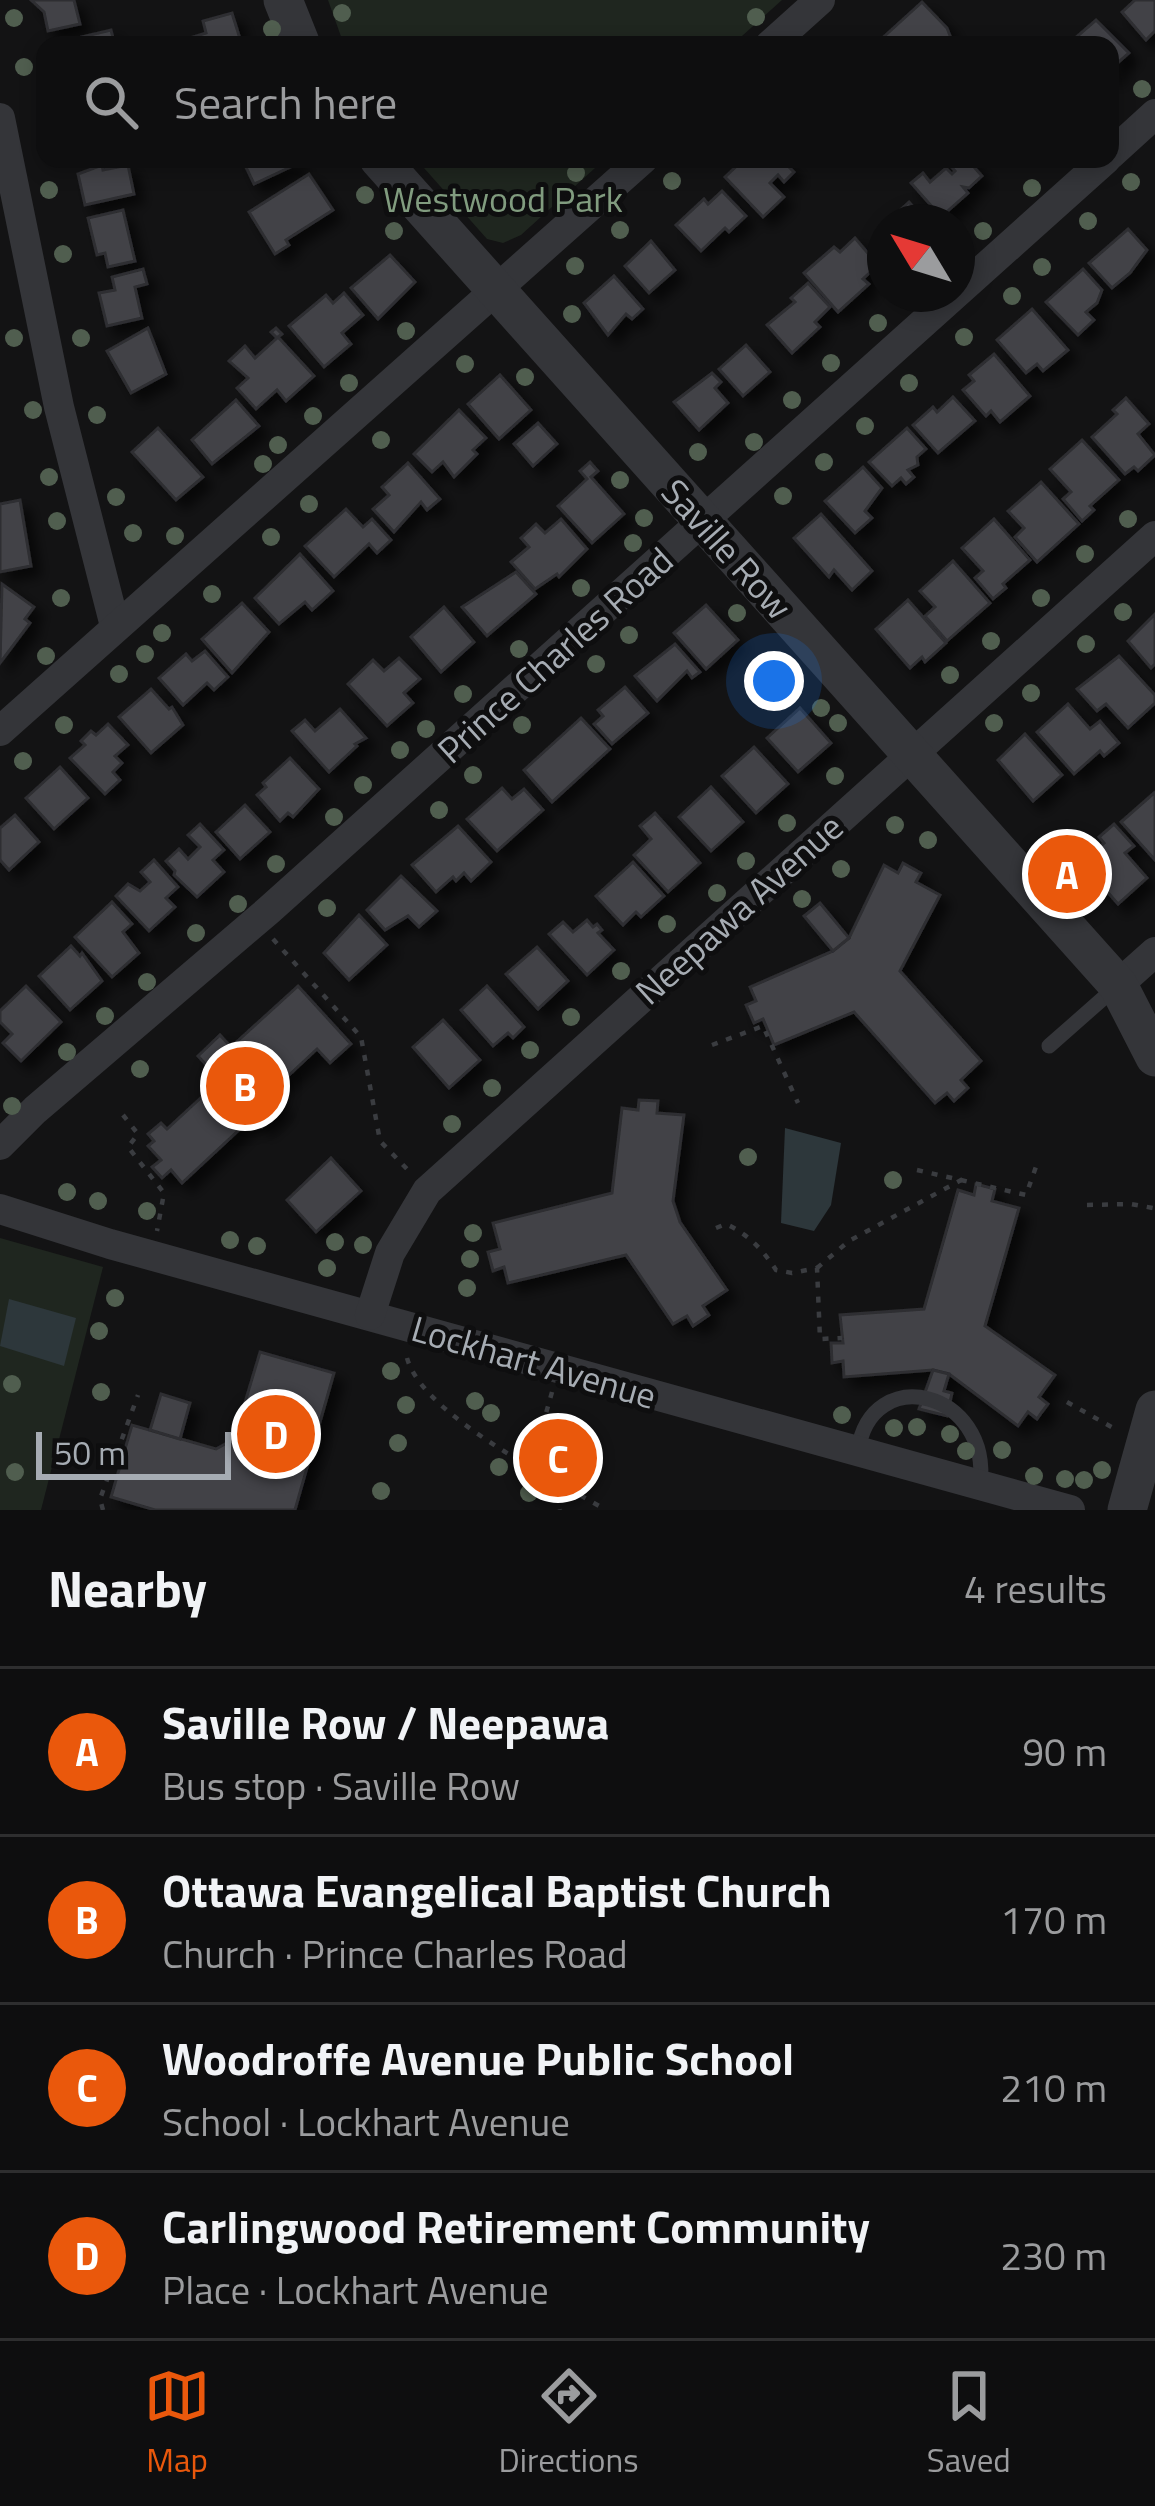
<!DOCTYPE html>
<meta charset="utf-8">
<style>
:root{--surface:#0e0e0f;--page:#1c1c1d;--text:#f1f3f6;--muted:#9b9c9e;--line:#2e2e2f;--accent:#ea580c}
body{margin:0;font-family:"Titillium Web",sans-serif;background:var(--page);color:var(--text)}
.compass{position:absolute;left:867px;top:204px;width:108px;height:108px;border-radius:50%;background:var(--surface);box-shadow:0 6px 18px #0003;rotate:308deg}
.scale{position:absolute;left:36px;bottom:30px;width:195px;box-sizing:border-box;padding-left:12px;border:6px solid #a6acb3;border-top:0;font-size:33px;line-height:42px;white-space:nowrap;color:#a6acb3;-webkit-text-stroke:9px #0e0e0f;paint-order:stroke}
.you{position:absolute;left:774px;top:681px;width:42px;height:42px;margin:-30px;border:9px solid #fff;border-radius:50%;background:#1a73e8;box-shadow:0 0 0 18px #1a73e833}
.badge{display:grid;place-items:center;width:78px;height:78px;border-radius:50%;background:var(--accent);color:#fff;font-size:39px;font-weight:700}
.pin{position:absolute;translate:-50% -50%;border:6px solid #fff;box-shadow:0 3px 12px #0006}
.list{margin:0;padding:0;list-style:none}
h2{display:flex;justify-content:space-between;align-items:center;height:156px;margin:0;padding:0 48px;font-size:51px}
h2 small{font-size:39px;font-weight:400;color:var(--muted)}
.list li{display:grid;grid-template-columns:78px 1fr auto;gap:36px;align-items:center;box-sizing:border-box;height:168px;padding:0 48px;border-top:3px solid var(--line)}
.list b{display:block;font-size:45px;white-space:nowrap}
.list p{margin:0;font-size:39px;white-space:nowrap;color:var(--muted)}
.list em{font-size:39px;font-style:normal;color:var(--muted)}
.icon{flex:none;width:66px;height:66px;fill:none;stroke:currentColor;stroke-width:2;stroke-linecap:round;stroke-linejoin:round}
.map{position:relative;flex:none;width:1155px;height:1510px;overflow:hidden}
.search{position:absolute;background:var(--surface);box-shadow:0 6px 18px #0003;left:36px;right:36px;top:36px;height:132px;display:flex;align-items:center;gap:30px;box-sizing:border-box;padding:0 42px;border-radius:24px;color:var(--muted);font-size:45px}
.sheet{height:828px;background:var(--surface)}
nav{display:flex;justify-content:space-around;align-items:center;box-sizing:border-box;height:168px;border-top:3px solid var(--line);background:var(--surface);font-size:33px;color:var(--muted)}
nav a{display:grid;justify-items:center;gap:6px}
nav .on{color:var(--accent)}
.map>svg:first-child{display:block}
</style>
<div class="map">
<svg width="1155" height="1510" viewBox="0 0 1155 1510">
<defs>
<filter id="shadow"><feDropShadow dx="9" dy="9" stdDeviation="6" flood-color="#0009"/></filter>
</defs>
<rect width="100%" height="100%" fill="#131314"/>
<g fill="#1f261f">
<path d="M328,0H782L732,45H344Z"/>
<path d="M416,159H605L521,235L503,243L487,239Z"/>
<path d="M0,1238L103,1267L41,1510H0Z"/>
</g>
<g fill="#2d373b">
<path d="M785,1128L841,1143L831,1205L814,1231L781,1223Z"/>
<path d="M9,1299L76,1318L64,1366L0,1346Z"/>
</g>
<g fill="#424347" stroke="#2d2d30" stroke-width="3" filter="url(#shadow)">
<path d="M31,0H74L80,24L48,31L44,12Z"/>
<path d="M1135,0H1155V31L1146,40L1122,12Z"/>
<path d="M922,2L947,28L953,43L881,45L878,42Z"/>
<path d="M232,13L242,45H181L180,41L206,33L203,21Z"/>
<path d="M1096,20L1129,53L1113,67L1117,71L1110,77V45H1067Z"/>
<path d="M111,30L115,45H48Z"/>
<path d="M242,159H297L299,163L254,184Z"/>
<path d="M744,159H781L794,172L784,182L778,175L770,183L784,197L763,217L725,177Z"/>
<path d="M944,159H967L982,176L969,188L963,187L968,193L941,217L911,183L923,173L930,182L946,168L952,174L955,171Z"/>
<path d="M102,165L103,170L128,165L134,194L85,205L78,174Z"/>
<path d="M309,174L333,210L286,240L289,245L275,254L249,212Z"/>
<path d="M722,191L746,216L729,232L725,228L701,251L676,225L704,199L708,204Z"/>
<path d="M909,202L927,222H887Z"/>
<path d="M123,210L135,261L108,267L105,253L97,255L88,218Z"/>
<path d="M1128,229L1147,250L1130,273L1112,288L1089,263Z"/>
<path d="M855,238L878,265L863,279L869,284L838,312L804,273L834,247L840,252Z"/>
<path d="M651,241L675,270L649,293L625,266Z"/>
<path d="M390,255L415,282L378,319L351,288Z"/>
<path d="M143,269L147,284L135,287L142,318L107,326L99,293L115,290L112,277Z"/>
<path d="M1083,269L1102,290L1097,303L1086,312L1094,320L1078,335L1046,302Z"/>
<path d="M614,276L643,309L632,319L626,314L608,335L584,303Z"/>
<path d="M808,283L830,307L815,322L820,327L792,353L767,325L795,302L791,298Z"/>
<path d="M344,293L363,315L342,333L351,344L324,367L289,326L326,295L333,303Z"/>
<path d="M1032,309L1068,350L1043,371L1037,364L1026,373L997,340Z"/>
<path d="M148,328L166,374L131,393L107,351Z"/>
<path d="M276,328L282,334L278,337L314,376L286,401L277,390L256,409L237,388L248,378L229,361L245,346L255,358L277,338L271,332Z"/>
<path d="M746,345L770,372L743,396L719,369Z"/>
<path d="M994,354L1030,396L1000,422L991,411L986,416L963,390L974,381L969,375Z"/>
<path d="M712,373L721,382L715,388L728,403L699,430L674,402Z"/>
<path d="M500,375L531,410L499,439L468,404Z"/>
<path d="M953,397L975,421L938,453L913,425L933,407L937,412Z"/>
<path d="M1126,398L1149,424L1138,434L1155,455L1138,471L1134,467L1125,474L1092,437L1117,414L1113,410Z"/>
<path d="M236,400L259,426L212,464L192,440Z"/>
<path d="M459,410L486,438L473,450L477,454L454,477L443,462L432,472L414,454Z"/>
<path d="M538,423L557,444L533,466L514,444Z"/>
<path d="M158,428L203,477L176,500L132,452Z"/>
<path d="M907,428L926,449L917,457L918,465L908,470L914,477L906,484L901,478L892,486L869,462Z"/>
<path d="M1082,440L1119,480L1090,506L1094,510L1082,521L1063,499L1071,492L1050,469Z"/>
<path d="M590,462L598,471L591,477L624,514L592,543L558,506L587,479L580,471Z"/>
<path d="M408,463L440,499L427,510L421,502L394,532L373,509L389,495L382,487Z"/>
<path d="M863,467L882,488L865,511L872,518L855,533L825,501Z"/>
<path d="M1041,482L1079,524L1037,562L1015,537L1024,528L1008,511Z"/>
<path d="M20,500L31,566L0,572V504Z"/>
<path d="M346,509L363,527L372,519L391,540L377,553L369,544L334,577L305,546Z"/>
<path d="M821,514L872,571L852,590L834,570L829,577L794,538Z"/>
<path d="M561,519L587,549L559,577L557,574L535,589L511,562L529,547L521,538L536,524L545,533Z"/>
<path d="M994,519L1030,560L1003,584L1006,588L993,599L975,578L983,571L962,548Z"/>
<path d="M300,554L333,591L312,610L305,602L279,624L255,598Z"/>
<path d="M953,561L990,603L947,641L925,616L935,607L920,591Z"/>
<path d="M516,572L536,594L487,636L462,607Z"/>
<path d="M2,584L34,607L25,619L30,623L0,663Z"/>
<path d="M908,600L946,643L925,662L922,657L910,668L876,629Z"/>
<path d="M242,603L269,632L232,673L202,639Z"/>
<path d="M706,605L738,640L706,669L674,633Z"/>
<path d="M444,607L474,642L441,672L411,637Z"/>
<path d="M1155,614V664L1151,668L1128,641Z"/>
<path d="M675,644L700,672L692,678L687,671L657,701L635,676Z"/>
<path d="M205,651L228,677L214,690L207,683L183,705L159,678L186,654L192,661Z"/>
<path d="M1119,656L1155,695V703L1128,728L1106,704L1097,711L1077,689Z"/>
<path d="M399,658L420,679L404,693L413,703L387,726L348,684L373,660L384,671Z"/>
<path d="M625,687L648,713L612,744L594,724L603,716L598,710Z"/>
<path d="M151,689L169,709L172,707L183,725L151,753L119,717Z"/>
<path d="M1068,704L1090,729L1100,721L1119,743L1104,756L1100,751L1074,774L1037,732Z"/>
<path d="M800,708L831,743L798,772L767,738Z"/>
<path d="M340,709L366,738L355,744L357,746L329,772L292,731L305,720L315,731Z"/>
<path d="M581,718L610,749L552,802L524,770Z"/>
<path d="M108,724L128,745L115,756L122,763L113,772L120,780L105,794L70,758L85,745L81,741L91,731L96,735Z"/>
<path d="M1025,734L1062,775L1033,801L998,760Z"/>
<path d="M754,747L788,784L756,813L722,776Z"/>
<path d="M290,758L319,789L293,817L288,813L280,821L257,795L266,787L263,783Z"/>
<path d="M60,767L88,798L54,829L26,798Z"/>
<path d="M711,787L743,822L711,851L679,817Z"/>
<path d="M502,788L512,799L524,789L543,810L497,851L467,819Z"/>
<path d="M1154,793L1155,795V860L1121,822Z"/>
<path d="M245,805L270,832L240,859L216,832Z"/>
<path d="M655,813L700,863L668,892L634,855L651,839L640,826Z"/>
<path d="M15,815L39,842L9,870L0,860V828Z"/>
<path d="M200,824L224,850L213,860L224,872L197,897L174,875L175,871L166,861L179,849L188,859L200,847L188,835Z"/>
<path d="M1114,824L1134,846L1125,853L1147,878L1118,904L1082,863L1104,843L1099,837Z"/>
<path d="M458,826L491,862L471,881L464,873L456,881L453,877L436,892L412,865Z"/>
<path d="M154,860L178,887L166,898L175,907L149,931L116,896L128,884L140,891L150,882L141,872Z"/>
<path d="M633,862L664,896L641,917L636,912L623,925L596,896Z"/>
<path d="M903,863L921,873L916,882L940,895L900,971L981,1061L961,1080L968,1088L954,1101L947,1093L935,1103L854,1012L774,1045L763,1019L754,1023L746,1005L756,1001L750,987L833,951L849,938L884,865L898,873Z"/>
<path d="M401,876L437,911L419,927L408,916L385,930L367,910Z"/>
<path d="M112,902L132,924L123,932L139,953L112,977L75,937Z"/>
<path d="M820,903L849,938L833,951L804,916Z"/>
<path d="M359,915L387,945L349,980L324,953Z"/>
<path d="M587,920L593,927L597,924L602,930L598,933L614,950L587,975L549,934L563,922L573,932Z"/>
<path d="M71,946L80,956L82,953L102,981L70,1010L39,976Z"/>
<path d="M537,947L568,981L538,1009L506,974Z"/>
<path d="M26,986L61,1022L21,1061L3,1043L12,1034L0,1022V1011Z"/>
<path d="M298,986L351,1044L330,1063L317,1049L270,1093L283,1107L262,1127L253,1117L182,1183L171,1170L162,1178L152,1167L161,1160L148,1146L154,1141L148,1134L161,1123L167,1129L220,1080L198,1056L220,1035L231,1047Z"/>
<path d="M487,986L524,1027L513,1038L508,1033L493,1046L461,1010Z"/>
<path d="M443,1020L480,1060L449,1088L413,1047Z"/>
<path d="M639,1100L658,1101L657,1113L684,1115L673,1201L680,1222L727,1290L703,1306L709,1315L693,1326L687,1316L673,1324L626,1255L508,1283L504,1267L493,1271L488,1252L500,1249L493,1223L612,1193L622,1108L638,1110Z"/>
<path d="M331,1158L361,1191L316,1232L287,1200Z"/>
<path d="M976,1184L995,1189L992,1201L1019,1208L985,1326L1055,1375L1039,1397L1048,1404L1042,1412L1037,1419L1028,1412L1018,1426L949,1374L933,1370L844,1377L843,1361L832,1363L831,1343H843L840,1315L924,1309L958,1190L974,1195Z"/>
<path d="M260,1352L334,1373L295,1510H155L111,1497L132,1425L216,1449L234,1439Z"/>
<path d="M933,1370L949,1374L944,1391L952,1393L947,1416L919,1409Z"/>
<path d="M161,1394L190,1403L180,1439L150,1430Z"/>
</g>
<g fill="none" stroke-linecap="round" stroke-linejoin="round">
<g stroke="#3a3c40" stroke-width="4.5" stroke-dasharray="6 9" stroke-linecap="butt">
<path d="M273,939L361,1037L380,1141L407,1169"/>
<path d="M712,1045L763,1026L798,1103"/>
<path d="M123,1115L138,1134L128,1147L164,1193L157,1231"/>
<path d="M917,1170L1026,1195L1038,1161"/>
<path d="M1087,1205L1131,1204L1153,1208"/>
<path d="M716,1228L726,1224C748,1234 763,1250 776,1270L792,1273L817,1268L820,1339L842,1338"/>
<path d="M817,1268L849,1241L963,1179"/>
<path d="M407,1358C423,1416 554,1479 606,1510"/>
<path d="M552,1392L543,1424L560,1510"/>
<path d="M1067,1402L1115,1429"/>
<path d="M103,1510L100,1499L138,1395"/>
</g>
<g stroke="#343539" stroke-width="15">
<path d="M1049,1046L1116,987"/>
<path d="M858,1451C871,1361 992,1391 980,1485"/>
</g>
<g stroke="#343539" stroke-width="30">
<path d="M770,45L820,0"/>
<path d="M0,118L59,407L115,626"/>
<path d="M1110,155L1155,114"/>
<path d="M0,731L643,159"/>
<path d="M1118,985L1155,952"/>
<path d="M0,1145L35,1110L269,910L1106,159"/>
<path d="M0,1209L110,1244L1070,1510"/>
<path d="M370,1315L390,1253L427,1191L1155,536"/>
</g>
<g stroke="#343539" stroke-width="39">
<path d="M283,0L301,45"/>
<path d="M379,159L1118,985L1155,1057"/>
<path d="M1127,1510L1155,1410"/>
</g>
</g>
<g fill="#505e4f">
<circle cx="342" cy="13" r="9"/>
<circle cx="756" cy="17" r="9"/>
<circle cx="14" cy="18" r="9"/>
<circle cx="272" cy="29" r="9"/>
<circle cx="24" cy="67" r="9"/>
<circle cx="1142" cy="89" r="9"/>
<circle cx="576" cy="173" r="9"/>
<circle cx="672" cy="181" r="9"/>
<circle cx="1131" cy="182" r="9"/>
<circle cx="1032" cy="188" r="9"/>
<circle cx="49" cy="190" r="9"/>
<circle cx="365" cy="195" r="9"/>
<circle cx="1088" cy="221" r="9"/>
<circle cx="620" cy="230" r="9"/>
<circle cx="394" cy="231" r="9"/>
<circle cx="983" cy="231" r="9"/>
<circle cx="63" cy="254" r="9"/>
<circle cx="575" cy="266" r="9"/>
<circle cx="1042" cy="267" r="9"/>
<circle cx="1012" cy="296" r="9"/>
<circle cx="572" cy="314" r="9"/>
<circle cx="878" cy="323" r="9"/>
<circle cx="406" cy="331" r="9"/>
<circle cx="964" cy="337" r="9"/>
<circle cx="14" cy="338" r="9"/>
<circle cx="81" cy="338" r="9"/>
<circle cx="831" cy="363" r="9"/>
<circle cx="465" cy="364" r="9"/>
<circle cx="525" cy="377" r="9"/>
<circle cx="349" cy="383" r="9"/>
<circle cx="909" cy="383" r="9"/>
<circle cx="792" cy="400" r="9"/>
<circle cx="33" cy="410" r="9"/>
<circle cx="97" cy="415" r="9"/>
<circle cx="313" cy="416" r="9"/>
<circle cx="865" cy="426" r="9"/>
<circle cx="381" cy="440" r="9"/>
<circle cx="754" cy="442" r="9"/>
<circle cx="278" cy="445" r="9"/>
<circle cx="698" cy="452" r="9"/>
<circle cx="824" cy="462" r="9"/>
<circle cx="263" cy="464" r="9"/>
<circle cx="49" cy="477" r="9"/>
<circle cx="620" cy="480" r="9"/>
<circle cx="783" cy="496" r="9"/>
<circle cx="116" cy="497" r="9"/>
<circle cx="309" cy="504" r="9"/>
<circle cx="644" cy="518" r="9"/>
<circle cx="1128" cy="519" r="9"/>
<circle cx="57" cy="521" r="9"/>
<circle cx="133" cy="533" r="9"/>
<circle cx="175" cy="536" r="9"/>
<circle cx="271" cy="537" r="9"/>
<circle cx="633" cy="543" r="9"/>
<circle cx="1085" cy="554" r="9"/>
<circle cx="581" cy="588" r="9"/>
<circle cx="212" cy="594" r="9"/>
<circle cx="61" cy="598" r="9"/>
<circle cx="1041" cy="598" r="9"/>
<circle cx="1123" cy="612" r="9"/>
<circle cx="737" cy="613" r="9"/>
<circle cx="162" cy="633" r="9"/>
<circle cx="629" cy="635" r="9"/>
<circle cx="991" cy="641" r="9"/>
<circle cx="1086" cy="644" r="9"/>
<circle cx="519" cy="649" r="9"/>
<circle cx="145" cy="654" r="9"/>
<circle cx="46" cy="656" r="9"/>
<circle cx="596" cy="664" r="9"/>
<circle cx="119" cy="674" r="9"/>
<circle cx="950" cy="675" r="9"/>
<circle cx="1031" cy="693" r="9"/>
<circle cx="463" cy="694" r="9"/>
<circle cx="821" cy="708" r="9"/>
<circle cx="838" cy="723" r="9"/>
<circle cx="994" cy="723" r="9"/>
<circle cx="64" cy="725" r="9"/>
<circle cx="522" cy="725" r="9"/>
<circle cx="426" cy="729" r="9"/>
<circle cx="400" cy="750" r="9"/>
<circle cx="23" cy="761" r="9"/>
<circle cx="473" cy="775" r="9"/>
<circle cx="835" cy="776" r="9"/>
<circle cx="363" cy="785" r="9"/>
<circle cx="439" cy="810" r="9"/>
<circle cx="334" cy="817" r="9"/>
<circle cx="787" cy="823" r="9"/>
<circle cx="895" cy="825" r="9"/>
<circle cx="928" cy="840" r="9"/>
<circle cx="746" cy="861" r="9"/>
<circle cx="276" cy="864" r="9"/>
<circle cx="841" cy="869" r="9"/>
<circle cx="717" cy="893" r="9"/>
<circle cx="802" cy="899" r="9"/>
<circle cx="238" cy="904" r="9"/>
<circle cx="327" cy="908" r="9"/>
<circle cx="667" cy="924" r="9"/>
<circle cx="196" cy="933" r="9"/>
<circle cx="621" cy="971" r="9"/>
<circle cx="147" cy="982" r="9"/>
<circle cx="105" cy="1016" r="9"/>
<circle cx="571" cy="1017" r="9"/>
<circle cx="530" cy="1050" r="9"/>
<circle cx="67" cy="1052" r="9"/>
<circle cx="140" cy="1069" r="9"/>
<circle cx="492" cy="1088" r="9"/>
<circle cx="12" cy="1106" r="9"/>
<circle cx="452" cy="1124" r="9"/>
<circle cx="748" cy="1157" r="9"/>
<circle cx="893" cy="1180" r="9"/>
<circle cx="67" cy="1192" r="9"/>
<circle cx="98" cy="1201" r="9"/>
<circle cx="147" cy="1211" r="9"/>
<circle cx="473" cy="1233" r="9"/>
<circle cx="230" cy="1240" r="9"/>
<circle cx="335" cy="1242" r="9"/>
<circle cx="363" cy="1245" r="9"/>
<circle cx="257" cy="1246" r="9"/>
<circle cx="470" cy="1259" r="9"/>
<circle cx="327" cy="1268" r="9"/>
<circle cx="467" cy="1288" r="9"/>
<circle cx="115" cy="1298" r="9"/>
<circle cx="99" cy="1331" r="9"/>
<circle cx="391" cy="1371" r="9"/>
<circle cx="12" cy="1384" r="9"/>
<circle cx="101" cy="1392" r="9"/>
<circle cx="475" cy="1401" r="9"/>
<circle cx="406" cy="1405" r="9"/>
<circle cx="491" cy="1413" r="9"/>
<circle cx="842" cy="1415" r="9"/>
<circle cx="917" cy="1427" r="9"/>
<circle cx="894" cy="1428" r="9"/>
<circle cx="950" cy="1434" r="9"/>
<circle cx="398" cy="1443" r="9"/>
<circle cx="1002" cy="1450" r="9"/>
<circle cx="966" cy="1451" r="9"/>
<circle cx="499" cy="1467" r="9"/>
<circle cx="1102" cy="1470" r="9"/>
<circle cx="15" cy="1472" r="9"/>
<circle cx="1034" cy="1476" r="9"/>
<circle cx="1065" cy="1479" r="9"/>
<circle cx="1084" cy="1480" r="9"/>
<circle cx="381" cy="1491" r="9"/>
<circle cx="529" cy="1493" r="9"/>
</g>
<g text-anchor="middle" stroke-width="10" stroke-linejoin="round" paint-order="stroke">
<g font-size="36" fill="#819c7f" stroke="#0e0e0f">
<text x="503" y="212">Westwood Park</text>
</g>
<g font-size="36" fill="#a6acb3" stroke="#0e0e0f">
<text transform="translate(727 549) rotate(48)" y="13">Saville Row</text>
<text transform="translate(555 655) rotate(-42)" y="13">Prince Charles Road</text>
<text transform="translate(739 909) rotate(-42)" y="13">Neepawa Avenue</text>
<text transform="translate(534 1362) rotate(16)" y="13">Lockhart Avenue</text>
</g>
</g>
</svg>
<svg class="compass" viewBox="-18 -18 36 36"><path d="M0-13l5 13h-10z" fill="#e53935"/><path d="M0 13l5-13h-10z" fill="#9b9c9e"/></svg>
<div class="scale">50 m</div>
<div class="you"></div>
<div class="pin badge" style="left:1067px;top:874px">A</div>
<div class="pin badge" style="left:245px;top:1086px">B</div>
<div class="pin badge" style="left:558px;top:1458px">C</div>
<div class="pin badge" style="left:276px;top:1434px">D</div>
<div class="search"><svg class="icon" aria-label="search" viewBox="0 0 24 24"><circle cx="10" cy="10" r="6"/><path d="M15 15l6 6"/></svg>Search here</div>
</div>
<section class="sheet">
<h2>Nearby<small>4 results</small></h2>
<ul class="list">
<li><span class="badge">A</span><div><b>Saville Row / Neepawa</b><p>Bus stop · Saville Row</p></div><em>90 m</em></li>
<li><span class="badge">B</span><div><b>Ottawa Evangelical Baptist Church</b><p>Church · Prince Charles Road</p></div><em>170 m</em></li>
<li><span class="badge">C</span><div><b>Woodroffe Avenue Public School</b><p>School · Lockhart Avenue</p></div><em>210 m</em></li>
<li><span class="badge">D</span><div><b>Carlingwood Retirement Community</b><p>Place · Lockhart Avenue</p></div><em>230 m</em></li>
</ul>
</section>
<nav>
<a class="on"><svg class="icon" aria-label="map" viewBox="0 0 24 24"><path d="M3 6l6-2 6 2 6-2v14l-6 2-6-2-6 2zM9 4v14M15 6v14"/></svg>Map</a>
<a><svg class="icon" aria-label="directions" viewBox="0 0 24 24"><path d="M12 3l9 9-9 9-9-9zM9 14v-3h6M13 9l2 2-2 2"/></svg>Directions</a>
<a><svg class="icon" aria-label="saved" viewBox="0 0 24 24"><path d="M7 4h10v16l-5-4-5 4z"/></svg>Saved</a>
</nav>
